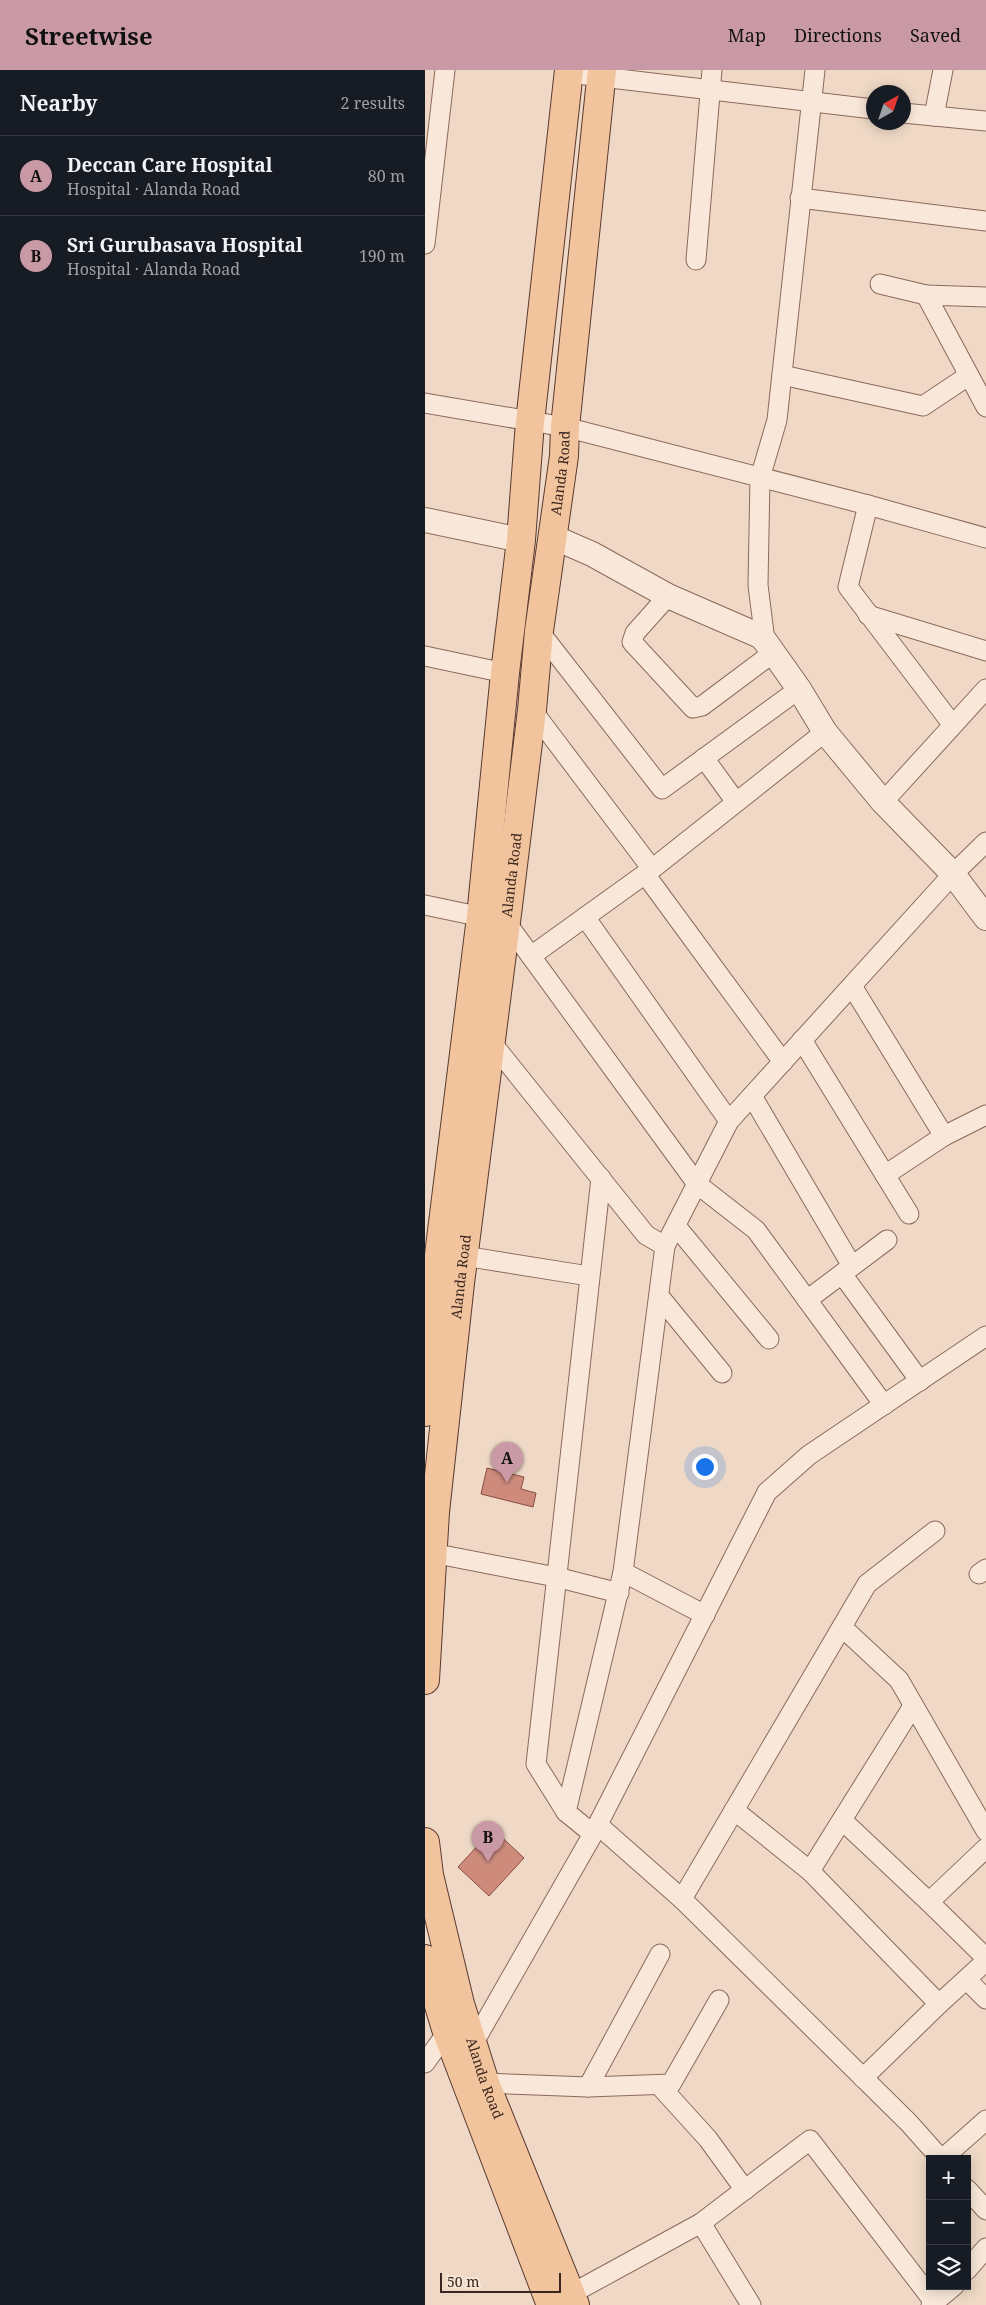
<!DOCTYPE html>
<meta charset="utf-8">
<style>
:root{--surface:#171b24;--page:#242831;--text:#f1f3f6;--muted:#9ea1a6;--line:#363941;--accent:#ca99a6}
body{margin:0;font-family:"Noto Serif",serif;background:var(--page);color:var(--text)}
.controls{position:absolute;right:15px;bottom:15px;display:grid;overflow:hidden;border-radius:0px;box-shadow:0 2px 12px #0003}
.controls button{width:45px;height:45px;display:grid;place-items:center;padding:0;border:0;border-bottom:1px solid var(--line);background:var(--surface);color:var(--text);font:25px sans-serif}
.compass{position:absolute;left:441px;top:15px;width:45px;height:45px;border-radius:50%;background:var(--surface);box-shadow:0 2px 12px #0003;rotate:40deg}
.scale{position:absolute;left:15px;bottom:12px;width:121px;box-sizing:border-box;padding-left:5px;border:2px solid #3b261f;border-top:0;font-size:14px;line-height:18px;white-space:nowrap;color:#3b261f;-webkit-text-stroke:4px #f6e5d5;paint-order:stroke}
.you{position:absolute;left:279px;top:1396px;width:18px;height:18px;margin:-12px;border:4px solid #fff;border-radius:50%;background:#1a73e8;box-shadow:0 0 0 8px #1a73e833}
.badge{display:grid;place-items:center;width:32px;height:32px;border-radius:50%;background:var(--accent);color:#111;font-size:16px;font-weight:700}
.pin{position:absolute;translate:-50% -41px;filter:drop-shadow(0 1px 2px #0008)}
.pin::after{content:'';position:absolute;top:26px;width:18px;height:15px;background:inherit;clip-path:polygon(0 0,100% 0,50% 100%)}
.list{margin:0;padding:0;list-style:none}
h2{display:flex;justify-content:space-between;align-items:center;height:65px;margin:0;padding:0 20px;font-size:21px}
h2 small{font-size:16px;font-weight:400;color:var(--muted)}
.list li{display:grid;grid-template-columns:32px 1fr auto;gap:15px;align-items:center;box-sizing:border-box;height:80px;padding:0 20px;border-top:1px solid var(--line)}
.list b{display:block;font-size:19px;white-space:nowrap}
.list p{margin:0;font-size:16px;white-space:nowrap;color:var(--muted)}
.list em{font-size:16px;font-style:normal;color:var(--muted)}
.icon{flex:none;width:28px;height:28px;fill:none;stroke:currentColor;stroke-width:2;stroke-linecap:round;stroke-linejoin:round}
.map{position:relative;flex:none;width:561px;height:2235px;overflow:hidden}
header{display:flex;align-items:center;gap:30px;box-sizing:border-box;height:70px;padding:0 25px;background:var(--accent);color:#111}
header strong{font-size:24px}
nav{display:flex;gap:28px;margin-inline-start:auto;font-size:18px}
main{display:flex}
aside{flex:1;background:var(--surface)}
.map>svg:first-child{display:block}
</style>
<header>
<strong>Streetwise</strong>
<nav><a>Map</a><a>Directions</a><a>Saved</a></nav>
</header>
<main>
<aside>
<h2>Nearby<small>2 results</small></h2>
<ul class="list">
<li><span class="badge">A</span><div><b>Deccan Care Hospital</b><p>Hospital · Alanda Road</p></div><em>80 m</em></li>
<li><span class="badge">B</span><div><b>Sri Gurubasava Hospital</b><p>Hospital · Alanda Road</p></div><em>190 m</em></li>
</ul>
</aside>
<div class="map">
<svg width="561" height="2235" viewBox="0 0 561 2235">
<rect width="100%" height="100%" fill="#efd9c6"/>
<g fill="#ce8b7b" stroke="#8a4d40">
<path d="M62,1398L99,1407L96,1419L111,1423L108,1437L56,1424Z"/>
<path d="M68,1759L99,1788L64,1826L33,1797Z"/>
</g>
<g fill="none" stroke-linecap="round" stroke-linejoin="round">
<defs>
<g id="minor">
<path d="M143,3L448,39"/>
<path d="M478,43L561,51"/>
<path d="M509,46L518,0"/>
<path d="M375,128L561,151"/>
<path d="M0,174L20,0"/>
<path d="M271,190L287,0"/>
<path d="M455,214L501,225"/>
<path d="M561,227L501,225L561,337"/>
<path d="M357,305L498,336L543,306"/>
<path d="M0,333L140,357L443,435L561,468"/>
<path d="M443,435L423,517L527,654"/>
<path d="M243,526L210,563L207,572L268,638L277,636L348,583"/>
<path d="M443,545L561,581"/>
<path d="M114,561L237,719L374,619"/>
<path d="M340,571L333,515L335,408L352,350L390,0"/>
<path d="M0,586L80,603"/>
<path d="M279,688L311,732"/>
<path d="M458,732L561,619"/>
<path d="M227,799L400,662"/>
<path d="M220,804L358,992"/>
<path d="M0,835L81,852L272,1114L331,1160L459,1335"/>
<path d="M160,847L304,1051"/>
<path d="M106,886L227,799L107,640"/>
<path d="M427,916L519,1066L460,1105"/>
<path d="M377,970L484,1144"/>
<path d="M67,973L221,1165L240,1176"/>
<path d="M327,1026L427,1196"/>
<path d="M519,1066L561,1045"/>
<path d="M251,1156L344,1269"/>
<path d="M39,1186L164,1206"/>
<path d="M417,1204L495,1311"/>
<path d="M234,1226L297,1303"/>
<path d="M382,1230L462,1170"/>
<path d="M7,1483L131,1507L194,1523"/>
<path d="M198,1502L280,1545"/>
<path d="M554,1504L561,1499"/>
<path d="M417,1557L474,1610L561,1761"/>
<path d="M488,1636L385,1801L514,1934L561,1891"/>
<path d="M309,1740L385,1801"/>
<path d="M141,1742L111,1694L176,1108"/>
<path d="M417,1750L504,1832"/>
<path d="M173,1755L257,1829L442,1514L510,1461"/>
<path d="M168,1764L342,1422L384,1385L561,1266"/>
<path d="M561,1778L504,1832L561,1888"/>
<path d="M257,1829L484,2053L516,2089"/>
<path d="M542,1910L561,1929"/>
<path d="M44,1981L168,1764L141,1742L198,1502L240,1176L304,1051L528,804L561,772"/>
<path d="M0,1993L28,1954"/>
<path d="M438,2008L514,1934"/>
<path d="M60,2013L163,2017L246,2014L294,1930"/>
<path d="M234,2015L283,2069L320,2120"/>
<path d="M163,2017L235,1884"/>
<path d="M517,2089L561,2050"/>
<path d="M542,2119L561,2140"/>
<path d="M276,2153L326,2235"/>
<path d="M542,2200L561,2178"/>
<path d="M146,2224L276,2153L385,2070L509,2232"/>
<path d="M506,2235L529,2216"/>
</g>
<g id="tertiary">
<path d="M0,450L96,470"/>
<path d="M128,467L167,484L243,526L335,566L340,571L374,619L400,662L458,732L528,804L561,848"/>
</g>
<g id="primary">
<path d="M0,1342L11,1209L56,847L80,603L96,470L105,352L144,0"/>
<path id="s1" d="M0,1610L10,1442L35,1213L81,852L107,640L114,561L139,386L140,357L177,0"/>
<path id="s2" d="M0,1772L4,1805L35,1934L60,2013L150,2235"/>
<path d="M0,1889L22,1962L126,2235"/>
</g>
</defs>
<use href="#minor" stroke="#8b695b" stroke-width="21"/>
<use href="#tertiary" stroke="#8b695b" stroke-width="26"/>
<use href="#primary" stroke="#59392f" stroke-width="30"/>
<use href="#minor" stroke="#f9e8d9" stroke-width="19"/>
<use href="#tertiary" stroke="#f9e8d9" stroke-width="24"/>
<use href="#primary" stroke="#f2c49d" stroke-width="28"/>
</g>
<g text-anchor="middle" stroke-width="5" stroke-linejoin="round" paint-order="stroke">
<g font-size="14" fill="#3b261f" stroke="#f6e5d5">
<text dy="5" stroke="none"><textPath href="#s1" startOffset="1215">Alanda Road</textPath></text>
<text dy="5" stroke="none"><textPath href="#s1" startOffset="810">Alanda Road</textPath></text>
<text dy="5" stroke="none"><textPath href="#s1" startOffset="405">Alanda Road</textPath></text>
<text dy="5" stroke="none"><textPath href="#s2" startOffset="244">Alanda Road</textPath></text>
</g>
</g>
</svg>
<div class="controls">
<button>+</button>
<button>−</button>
<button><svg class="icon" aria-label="layers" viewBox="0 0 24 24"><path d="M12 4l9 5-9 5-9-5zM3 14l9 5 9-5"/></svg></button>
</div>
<svg class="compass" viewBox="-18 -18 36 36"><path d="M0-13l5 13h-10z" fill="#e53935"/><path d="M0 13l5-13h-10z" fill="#9ea1a6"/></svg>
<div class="scale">50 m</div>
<div class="you"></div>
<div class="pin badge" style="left:82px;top:1413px">A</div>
<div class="pin badge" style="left:63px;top:1792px">B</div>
</div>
</main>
